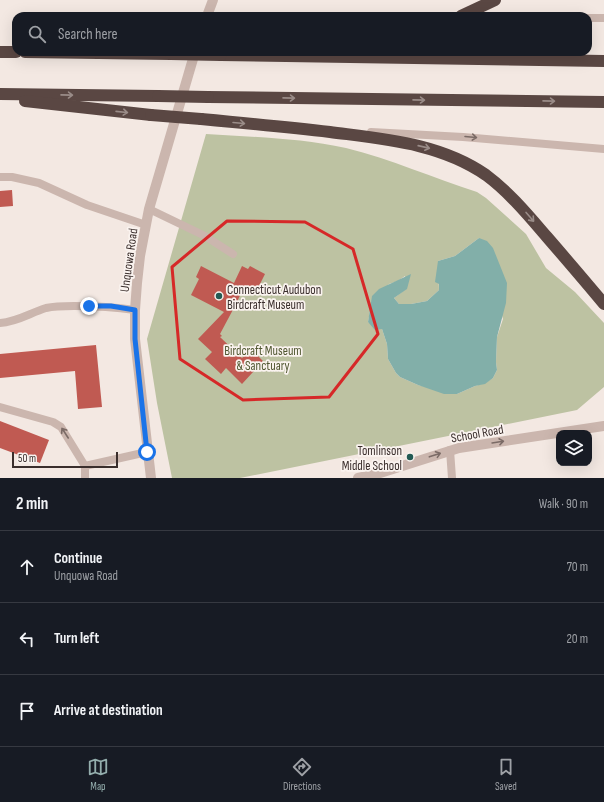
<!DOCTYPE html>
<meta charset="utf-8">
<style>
:root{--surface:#171b24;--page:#20242c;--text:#f1f3f6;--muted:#9ea1a6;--line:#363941;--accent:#94aead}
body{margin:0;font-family:"Sofia Sans Condensed",sans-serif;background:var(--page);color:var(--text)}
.controls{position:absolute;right:12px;bottom:12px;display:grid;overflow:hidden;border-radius:8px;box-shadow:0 4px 16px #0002}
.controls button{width:36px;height:36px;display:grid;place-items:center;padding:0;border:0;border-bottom:1px solid var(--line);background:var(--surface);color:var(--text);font:20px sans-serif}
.scale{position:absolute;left:12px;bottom:10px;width:106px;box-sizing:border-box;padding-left:4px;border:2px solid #3a2e2c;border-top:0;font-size:11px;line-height:14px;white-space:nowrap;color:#3a2e2c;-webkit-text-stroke:3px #faf3ef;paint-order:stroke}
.stop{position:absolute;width:12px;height:12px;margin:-9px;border:3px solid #1a73e8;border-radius:50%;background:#fff}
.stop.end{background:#1a73e8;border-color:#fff;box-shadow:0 1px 4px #0008}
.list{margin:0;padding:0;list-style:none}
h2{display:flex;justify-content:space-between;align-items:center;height:52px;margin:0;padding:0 16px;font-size:17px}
h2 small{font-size:13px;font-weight:400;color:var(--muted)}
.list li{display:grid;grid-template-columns:26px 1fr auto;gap:12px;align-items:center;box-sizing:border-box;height:72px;padding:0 16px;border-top:1px solid var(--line)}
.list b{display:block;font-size:15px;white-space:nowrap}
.list p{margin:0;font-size:13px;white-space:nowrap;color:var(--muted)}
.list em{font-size:13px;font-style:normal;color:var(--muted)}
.icon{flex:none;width:22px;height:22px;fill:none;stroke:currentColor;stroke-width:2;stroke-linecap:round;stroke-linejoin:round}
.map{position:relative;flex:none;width:604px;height:478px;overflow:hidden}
.search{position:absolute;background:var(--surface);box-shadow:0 4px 16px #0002;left:12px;right:12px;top:12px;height:44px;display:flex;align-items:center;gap:10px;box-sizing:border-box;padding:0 14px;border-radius:12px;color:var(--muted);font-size:15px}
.sheet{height:268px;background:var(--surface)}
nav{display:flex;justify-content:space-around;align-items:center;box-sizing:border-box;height:56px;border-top:1px solid var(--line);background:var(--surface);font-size:11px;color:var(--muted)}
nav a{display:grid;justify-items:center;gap:2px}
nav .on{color:var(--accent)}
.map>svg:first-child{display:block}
</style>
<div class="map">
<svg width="604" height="478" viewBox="0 0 604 478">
<rect width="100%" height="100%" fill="#f3e8e2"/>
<path fill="#bdc2a2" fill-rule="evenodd" d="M206,134C253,137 300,138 346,148C391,159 433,178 477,192L486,198L526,234L546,268L575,292L604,323V387L577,410L240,478H172L157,403L147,339ZM479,238L503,319L497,337L496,362L497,370L493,378L485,383L475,386L457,394L418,385L400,377L396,373L388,359L387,344L382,329L368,322L370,311L389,284L398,281L405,276L406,289L394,298L399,304H411L427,301L439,290L438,261L455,256Z"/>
<path fill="#82afa9" d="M479,238L487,241L493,248L507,283L506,303L497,337L496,362L497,370L493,378L485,384L475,386L457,394H444L418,385L400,377L396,373L388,359L387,344L382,329L375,330L368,322L372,296L379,289L411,274L407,289L394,298L399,304H411L427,301L439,290V284L435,282L438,261L455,256Z"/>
<g fill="#c05a52">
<path d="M12,190L13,206L0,207V191Z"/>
<path d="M201,266L234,283L242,266L248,269L250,266L265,274L257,290L253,288L251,291L243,289L236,304L220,334L222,336L220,337L242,358L251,349L263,361L242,384L226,368L221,374L205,359L212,352L198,339L224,312L191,295L199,279L196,277Z"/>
<path d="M96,345L102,407L78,409L75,371L0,378V354Z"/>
<path d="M0,421L49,440L40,463L0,448Z"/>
</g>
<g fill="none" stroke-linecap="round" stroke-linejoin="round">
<g stroke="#cbb6ae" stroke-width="8">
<path d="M588,18H604"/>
<path d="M371,132L463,137L604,149"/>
<path d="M0,177H12L39,183L87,205L146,225"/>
<path d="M149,209L205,236L233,254"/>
<path d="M0,323C17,322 30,313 46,308C55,306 65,306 74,306C95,306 114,307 135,310"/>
<path d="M0,407L53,422L61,427L85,466V478"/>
<path d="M450,450L452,478"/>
<path d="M85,466L147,452"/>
</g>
<path stroke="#cbb6ae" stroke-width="10" d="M358,478L377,474L459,448L604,426"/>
<g stroke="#cbb6ae" stroke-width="10">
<path d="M207,16L213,0"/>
<path d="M151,478L135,339V310L137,283L140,256L149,209L195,52"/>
</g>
<g stroke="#5a4743" stroke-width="12">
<path d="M461,16L495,0"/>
<path d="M0,52H16"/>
<path d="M25,52L171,54"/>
<path d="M221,55L604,61"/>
<path d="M0,94L158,96"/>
<path d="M208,97L604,102"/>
<path d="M25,101L151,115"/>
<path d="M201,119C244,123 287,127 330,132C383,139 440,143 486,175C509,192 528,215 547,237C566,259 585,281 604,304"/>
</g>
<g stroke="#5a4743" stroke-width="12">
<path d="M171,54L221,55"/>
<path d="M158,96L208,97"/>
<path d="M151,115L201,119"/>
</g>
</g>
<defs><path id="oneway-shaft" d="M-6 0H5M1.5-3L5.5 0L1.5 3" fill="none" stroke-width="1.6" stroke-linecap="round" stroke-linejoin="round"/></defs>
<g stroke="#9a8c88">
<use href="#oneway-shaft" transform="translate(67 95) rotate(1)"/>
<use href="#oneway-shaft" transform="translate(289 98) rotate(1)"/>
<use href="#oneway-shaft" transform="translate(419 100) rotate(1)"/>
<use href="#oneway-shaft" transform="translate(549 101) rotate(1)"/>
<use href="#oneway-shaft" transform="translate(122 112) rotate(6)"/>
<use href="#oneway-shaft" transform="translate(239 123) rotate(5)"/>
<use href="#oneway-shaft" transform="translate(424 147) rotate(13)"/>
<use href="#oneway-shaft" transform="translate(530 217) rotate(49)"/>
</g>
<g stroke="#7b6b66">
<use href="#oneway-shaft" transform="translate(471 137) rotate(5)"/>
<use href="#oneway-shaft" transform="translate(65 433) rotate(-123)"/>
<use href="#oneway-shaft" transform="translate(498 442) rotate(-9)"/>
<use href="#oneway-shaft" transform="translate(435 455) rotate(-18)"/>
</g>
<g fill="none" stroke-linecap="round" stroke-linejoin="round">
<path stroke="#1a73e8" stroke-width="5" d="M89,306H111L135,310V339L147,452"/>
</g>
<path fill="none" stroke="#d62828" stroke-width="3" stroke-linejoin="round" d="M227,221L305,222L353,249L378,334L329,397L243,400L180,359L172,267Z"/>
<g fill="#235a54" stroke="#faf3ef" stroke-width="1.5">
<circle cx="219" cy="296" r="4"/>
<circle cx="410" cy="457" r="4"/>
</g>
<g text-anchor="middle" stroke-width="3.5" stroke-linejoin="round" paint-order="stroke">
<g font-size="13" fill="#3a2e2c" stroke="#faf3ef">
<text transform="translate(128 260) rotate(-82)" y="5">Unquowa Road</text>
<text transform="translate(477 433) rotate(-10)" y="5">School Road</text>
</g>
<g font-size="13" fill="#3a2e2c" stroke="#faf3ef" text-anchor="start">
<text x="227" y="294">Connecticut Audubon<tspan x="227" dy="15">Birdcraft Museum</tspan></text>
<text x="402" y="455" text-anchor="end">Tomlinson<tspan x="402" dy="15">Middle School</tspan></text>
</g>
<g font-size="13" fill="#505731" stroke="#faf3ef">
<text x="263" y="355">Birdcraft Museum<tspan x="263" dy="15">&amp; Sanctuary</tspan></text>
</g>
</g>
</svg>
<div class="controls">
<button><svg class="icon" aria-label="layers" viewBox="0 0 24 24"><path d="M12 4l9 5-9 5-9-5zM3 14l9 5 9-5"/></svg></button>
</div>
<div class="scale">50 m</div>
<div class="stop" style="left:147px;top:452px"></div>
<div class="stop end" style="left:89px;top:306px"></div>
<div class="search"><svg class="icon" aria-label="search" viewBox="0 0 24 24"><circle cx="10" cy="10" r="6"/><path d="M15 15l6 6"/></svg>Search here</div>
</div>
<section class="sheet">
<h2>2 min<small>Walk · 90 m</small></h2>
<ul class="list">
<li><svg class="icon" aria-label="ahead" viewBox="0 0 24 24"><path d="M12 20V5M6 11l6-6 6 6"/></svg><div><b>Continue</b><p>Unquowa Road</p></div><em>70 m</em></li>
<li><svg class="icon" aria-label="left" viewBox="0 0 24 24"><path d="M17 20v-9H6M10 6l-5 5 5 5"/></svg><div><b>Turn left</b></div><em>20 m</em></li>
<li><svg class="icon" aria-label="arrive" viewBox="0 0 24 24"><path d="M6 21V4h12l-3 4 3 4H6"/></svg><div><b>Arrive at destination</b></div></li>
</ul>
</section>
<nav>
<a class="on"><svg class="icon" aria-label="map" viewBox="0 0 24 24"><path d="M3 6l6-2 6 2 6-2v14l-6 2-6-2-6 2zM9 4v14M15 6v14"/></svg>Map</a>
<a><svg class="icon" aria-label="directions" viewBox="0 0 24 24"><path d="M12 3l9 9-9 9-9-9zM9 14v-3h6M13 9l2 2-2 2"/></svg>Directions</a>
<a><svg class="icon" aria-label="saved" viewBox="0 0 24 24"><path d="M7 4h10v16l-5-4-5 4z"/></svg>Saved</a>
</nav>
